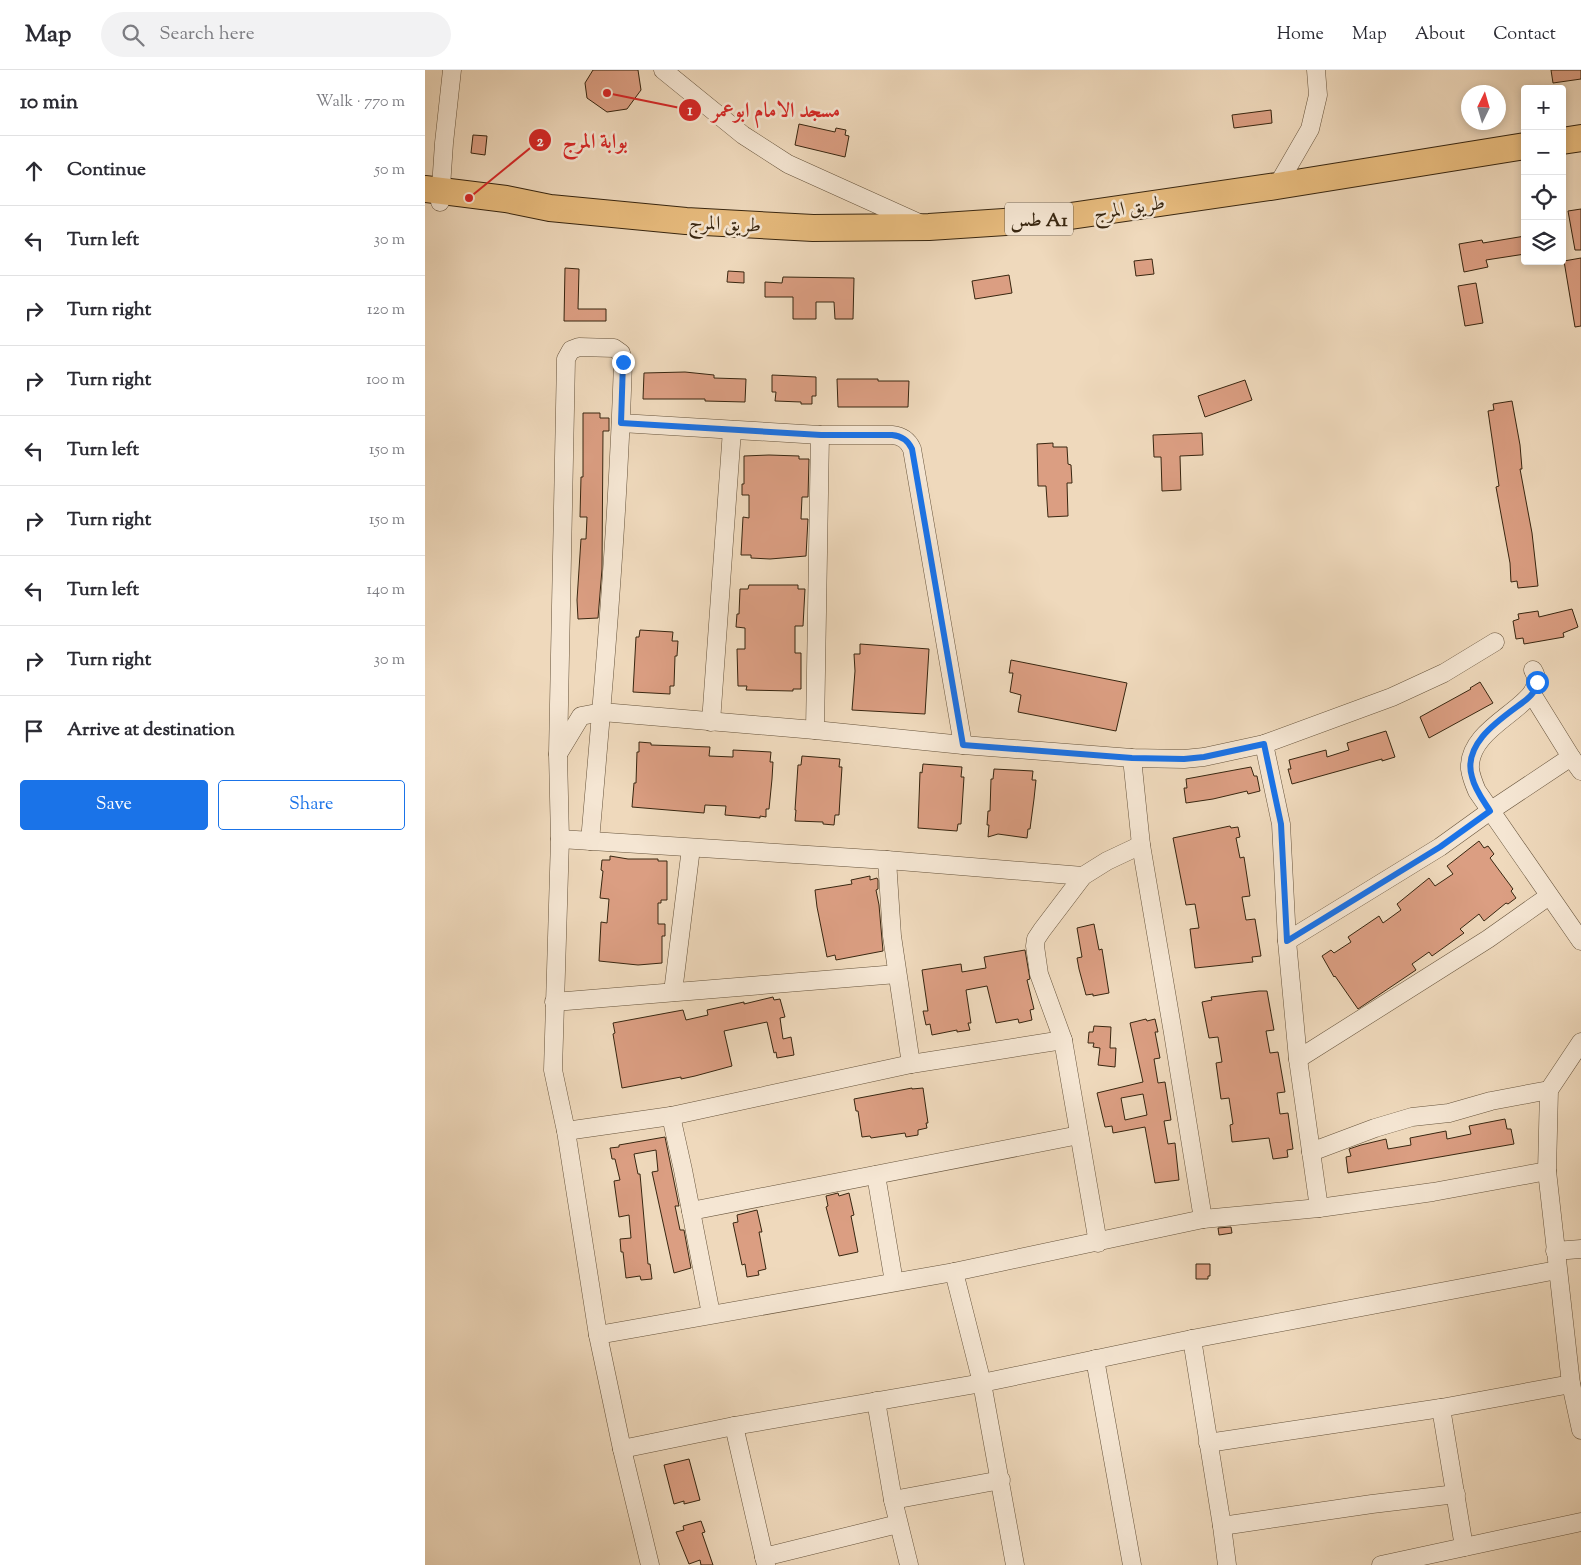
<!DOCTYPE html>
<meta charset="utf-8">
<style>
:root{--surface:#fff;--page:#f2f2f3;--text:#2b2b33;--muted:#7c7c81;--line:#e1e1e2;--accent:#1a73e8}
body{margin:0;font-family:"Sorts Mill Goudy",Amiri,serif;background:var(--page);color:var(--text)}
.controls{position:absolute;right:15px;top:15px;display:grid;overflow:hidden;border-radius:5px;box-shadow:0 2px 8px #0003}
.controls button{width:45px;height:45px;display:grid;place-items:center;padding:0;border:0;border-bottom:1px solid var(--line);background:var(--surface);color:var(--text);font:25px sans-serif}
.compass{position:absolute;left:1036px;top:15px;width:45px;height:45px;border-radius:50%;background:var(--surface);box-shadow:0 2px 8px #0003;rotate:5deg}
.stop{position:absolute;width:15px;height:15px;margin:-11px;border:4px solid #1a73e8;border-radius:50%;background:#fff}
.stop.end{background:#1a73e8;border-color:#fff;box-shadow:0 1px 5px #0008}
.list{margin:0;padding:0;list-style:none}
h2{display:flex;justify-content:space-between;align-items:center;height:65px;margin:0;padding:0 20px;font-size:21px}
h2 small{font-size:16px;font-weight:400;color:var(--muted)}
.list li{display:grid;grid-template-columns:32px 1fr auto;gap:15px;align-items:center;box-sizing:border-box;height:70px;padding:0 20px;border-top:1px solid var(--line)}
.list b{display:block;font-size:19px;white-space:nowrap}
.list em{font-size:16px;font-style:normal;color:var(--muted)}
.actions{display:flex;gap:10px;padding:15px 20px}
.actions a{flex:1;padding:11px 0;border:1px solid var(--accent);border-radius:5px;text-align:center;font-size:18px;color:var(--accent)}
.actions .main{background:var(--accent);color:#fff}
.icon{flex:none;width:28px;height:28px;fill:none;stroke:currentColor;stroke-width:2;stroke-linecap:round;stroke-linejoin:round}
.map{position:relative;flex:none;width:1156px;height:1495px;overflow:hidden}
header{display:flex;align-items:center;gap:30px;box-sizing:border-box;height:70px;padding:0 25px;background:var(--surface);border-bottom:1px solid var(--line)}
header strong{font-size:24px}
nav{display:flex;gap:28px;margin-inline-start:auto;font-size:18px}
.search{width:350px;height:45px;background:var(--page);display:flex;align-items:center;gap:12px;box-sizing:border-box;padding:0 18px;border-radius:28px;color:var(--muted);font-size:19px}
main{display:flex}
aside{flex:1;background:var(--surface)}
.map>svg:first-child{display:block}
</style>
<header>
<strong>Map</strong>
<div class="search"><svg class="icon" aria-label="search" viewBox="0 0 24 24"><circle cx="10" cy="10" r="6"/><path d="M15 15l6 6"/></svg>Search here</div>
<nav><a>Home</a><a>Map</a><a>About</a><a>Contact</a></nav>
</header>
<main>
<aside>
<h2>10 min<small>Walk · 770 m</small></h2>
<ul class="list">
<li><svg class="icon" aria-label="ahead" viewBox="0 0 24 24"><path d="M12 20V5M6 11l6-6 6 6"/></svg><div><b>Continue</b></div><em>50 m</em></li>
<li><svg class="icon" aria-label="left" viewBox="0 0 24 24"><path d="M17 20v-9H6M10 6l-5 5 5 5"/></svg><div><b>Turn left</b></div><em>30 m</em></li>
<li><svg class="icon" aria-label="right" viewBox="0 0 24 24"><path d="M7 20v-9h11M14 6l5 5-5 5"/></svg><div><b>Turn right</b></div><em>120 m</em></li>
<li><svg class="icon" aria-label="right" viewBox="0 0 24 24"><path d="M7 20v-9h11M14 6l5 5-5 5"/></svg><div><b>Turn right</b></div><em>100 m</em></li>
<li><svg class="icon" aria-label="left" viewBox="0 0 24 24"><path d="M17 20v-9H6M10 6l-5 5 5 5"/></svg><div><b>Turn left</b></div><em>150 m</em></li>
<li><svg class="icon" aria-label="right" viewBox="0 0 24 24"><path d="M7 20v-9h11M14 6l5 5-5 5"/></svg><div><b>Turn right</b></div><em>150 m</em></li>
<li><svg class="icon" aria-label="left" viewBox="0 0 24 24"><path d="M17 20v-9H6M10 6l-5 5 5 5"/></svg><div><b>Turn left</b></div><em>140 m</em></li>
<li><svg class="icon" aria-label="right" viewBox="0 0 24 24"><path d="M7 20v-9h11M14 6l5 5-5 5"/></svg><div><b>Turn right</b></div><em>30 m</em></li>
<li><svg class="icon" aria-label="arrive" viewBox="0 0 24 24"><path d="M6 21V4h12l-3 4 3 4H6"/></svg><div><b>Arrive at destination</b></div></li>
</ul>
<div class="actions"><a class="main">Save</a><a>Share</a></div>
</aside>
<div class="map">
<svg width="1156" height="1495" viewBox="0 0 1156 1495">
<rect width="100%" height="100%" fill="#efd9bc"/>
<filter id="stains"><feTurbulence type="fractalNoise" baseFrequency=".004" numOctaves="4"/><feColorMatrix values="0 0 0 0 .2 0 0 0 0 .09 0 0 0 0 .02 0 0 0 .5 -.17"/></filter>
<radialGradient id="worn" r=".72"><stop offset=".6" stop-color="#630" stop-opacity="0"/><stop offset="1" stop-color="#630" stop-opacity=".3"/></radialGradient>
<g fill="#db9e82" stroke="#382610" fill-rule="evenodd">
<path d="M168,0H213L216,20L202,39L182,42L162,28L160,13Z"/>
<path d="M1126,0H1156V9L1128,13Z"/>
<path d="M846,40L847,53L809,58L807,45Z"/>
<path d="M374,54L410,62L411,58L421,60L420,65L424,66L420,87L370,75Z"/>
<path d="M48,65L62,66L60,85L46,83Z"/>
<path d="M1156,139V180H1150L1143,141Z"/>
<path d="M1100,166V184L1061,190L1063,197L1039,202L1034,174L1057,170L1058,173Z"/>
<path d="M1156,188V256L1150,257L1139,191Z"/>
<path d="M727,189L729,204L711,206L709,191Z"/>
<path d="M140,198L154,199L153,239H181V251H139Z"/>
<path d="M303,201L319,202V213L302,212Z"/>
<path d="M584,205L587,223L550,229L547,211Z"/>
<path d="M358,207L429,208L428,249H410L409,232H391V249H368V227H340V212L357,213Z"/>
<path d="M1051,213L1058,253L1040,256L1033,216Z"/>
<path d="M260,302L289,305V308L321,309L320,332L280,331V329H218L219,303Z"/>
<path d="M347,305L391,307V326H387V334H376V332L350,331L351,322H347Z"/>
<path d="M412,309H453V311H484L483,337H413Z"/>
<path d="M820,310L827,330L780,347L773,326Z"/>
<path d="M1087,331L1095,375L1097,399H1095L1107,463L1113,516L1093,518L1092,511L1086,512L1085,493L1071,417L1074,416L1063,341L1069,340L1068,334Z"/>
<path d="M158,343H175V348H184V361H178L177,499L173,548L153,549L152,530L156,469H161L162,447H155L156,407H158Z"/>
<path d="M777,363L778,385L755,386L756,420L737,421L736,387H729L728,365Z"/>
<path d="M628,373V377H642L643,394L646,395L647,413H642L643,446L623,447L621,416H613L612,374Z"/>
<path d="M344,385L374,386V389H384L383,427H377L376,449H383L381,486L345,489L326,488V485H316L318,447L324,448V425H317V414H319V386Z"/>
<path d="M324,515H373V519H380L378,556H370V583H376V619H368V621L321,620L322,616H313L312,579H320V558L311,557L312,544H314L315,519H323Z"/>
<path d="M1147,539L1153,557L1138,563L1139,567L1099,574L1098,568L1091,569L1088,551L1094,549L1093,544L1113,541L1114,547Z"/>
<path d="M215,560L248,562L247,571H253L252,586H250L249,616H245V624L208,622L211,567H214Z"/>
<path d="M435,574L504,579L500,644L427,640L430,601L429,584H435Z"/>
<path d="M586,590L702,613L691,661L593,642L596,625L585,622L588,603H584Z"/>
<path d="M1055,612L1068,633L1004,668L995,647L1046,619L1045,618Z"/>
<path d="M961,661L970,687L957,691V689L867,714L863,699H866L864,690L901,680L902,687L924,680L922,673Z"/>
<path d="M214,672L226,673V675L285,677L284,686L308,687V680L346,682L345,692H348L347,709L344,739H341V747L335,746V748L300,745L301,736L280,735L279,743L207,737L209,713H211L212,682H214Z"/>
<path d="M377,686L415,689L414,697H417L415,728L414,745H410L409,755L398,754V752L370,751L371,740H370L373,695H376Z"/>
<path d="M498,694L537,697L536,707H539L536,754H533L532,761L493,758L495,702L497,703Z"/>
<path d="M826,697L829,706H832L835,721L823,724L822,721L788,729L761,733L759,718H762L761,709Z"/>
<path d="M569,699L608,701L607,710H611L609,729L605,759H603L602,768L573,764L563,767L564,755H562L563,741H565L566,709H568Z"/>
<path d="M805,756L806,758L813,757L815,767L811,768L815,788L819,787L825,826L817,827L821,850L830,849L836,886L827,887L828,892L770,898L765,859L774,858L770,834L761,835L748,768Z"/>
<path d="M1054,771L1059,778L1063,776L1069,784L1065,788L1088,819L1086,821L1091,828L1083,834L1081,833L1059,851L1054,844L1035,859L1039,863L1007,886L1004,882L987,894L991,900L933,939L910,906L909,907L897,886L906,880L909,883L926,872L923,867L954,846L958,853L976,840L972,834L1004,808L1010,816L1028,804L1022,796Z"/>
<path d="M185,786L203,789H233V791H242V830H236V833H233V854H240V866H237V893L213,895L174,891L176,852L182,853L184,829L175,828L178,801L176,800L177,790H185Z"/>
<path d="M445,806V810L452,808L453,810V819L451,820L454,835L458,881L411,890L410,885L402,887L392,837L390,820L427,814L426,810Z"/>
<path d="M669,854L674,880L677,879L684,923L668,926V924L661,925L654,899L652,888L657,887L652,858Z"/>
<path d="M600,880L605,909L602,910L609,939L605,940L607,950L594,953L593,949L571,953L562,916L541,920L546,953H543L545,960L532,962V960L507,965L505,954L501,955L498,941H503L497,900L536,894L537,902L561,898L559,887Z"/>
<path d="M834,921H842L849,960L841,961L845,983L853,982L860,1022L852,1023L855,1044L863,1043L868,1079L862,1080L863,1087L848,1089L844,1068L807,1072L805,1055L808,1054L804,1028L796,1029L791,993L797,992L793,967L784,968L777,932L787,930L786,927Z"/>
<path d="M348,927L349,930L355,929L360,947L355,948L358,969L366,967L369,985L352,988L351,982L349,983L342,952L299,961L307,996L270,1006L256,1009V1007L197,1018L188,964L190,963L188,953L258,940L261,950L283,945L282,940L319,932V934Z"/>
<path d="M721,949L722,951L730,949L733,962H730L735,988L729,989L733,1013L740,1012L746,1050L739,1051L743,1074L750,1073L754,1110L730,1113L720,1057L688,1063L687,1056L680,1057L672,1023L718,1012L705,953ZM718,1024L722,1045L700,1050L696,1028Z"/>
<path d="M669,956L686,957L685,978H691L690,997L673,995L675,978L668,977L669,973H663L664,962H668Z"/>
<path d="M487,1018V1019L498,1018L503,1053H501L502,1058L493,1060V1065L481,1067L480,1063L446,1068L445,1066L437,1067L433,1041H431L429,1029Z"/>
<path d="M1080,1049L1082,1059H1086L1089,1074L923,1103L921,1087L926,1086L924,1079L936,1075L961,1069L963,1079L986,1075L985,1068L1021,1061L1022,1069L1046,1064L1044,1056Z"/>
<path d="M240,1067L254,1136H250L255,1160H259L266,1198L249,1203L227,1102L233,1101L231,1080L209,1084L213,1104H215L223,1194H225L227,1209L216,1210L215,1206L201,1208L198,1182H196L195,1169L206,1168L204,1145L194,1147L189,1111L195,1110L190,1089H187L185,1078L194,1077V1075Z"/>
<path d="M413,1123L414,1126L424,1123L429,1145L426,1146L433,1182L414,1186L401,1137L403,1136L401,1126Z"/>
<path d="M332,1140L337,1162H334L341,1199L333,1201L334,1205L322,1207L320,1194L317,1195L308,1153L313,1152L312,1145Z"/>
<path d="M806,1157L807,1163L794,1165L793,1158Z"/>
<path d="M771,1194H785V1206H783V1209H771Z"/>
<path d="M264,1389L275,1430L259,1434V1431L249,1434L239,1395Z"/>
<path d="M276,1451L280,1462L277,1463L288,1495H276L275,1490L264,1494L251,1462L259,1460L258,1456Z"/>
</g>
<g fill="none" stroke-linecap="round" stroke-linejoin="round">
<defs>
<g id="minor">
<path d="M238,0L318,65L363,94L496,154"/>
<path d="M852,116L885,59L893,25L891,0"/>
<path d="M15,132L19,73L27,0"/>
<path d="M196,353L395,365H467C477,366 483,370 487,379L538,675"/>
<path d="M1108,600C1129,634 1042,652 1045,699C1046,707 1049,714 1052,721L1156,871"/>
<path d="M1107,624L1146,687L1156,701"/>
<path d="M286,652L307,360"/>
<path d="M390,660L395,365"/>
<path d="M839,674L856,754L862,871L873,989L894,1138"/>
<path d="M133,684L156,646L177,642L390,660L538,675L707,688L759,689L779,687L839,674L967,627L1019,603L1070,572"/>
<path d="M707,688L716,775L748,963L778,1149"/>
<path d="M135,769L462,790L658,806"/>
<path d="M165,771C179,612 193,452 198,292L196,283L189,278L154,277L146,280L141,289L133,684L135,769L128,1000L141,1061L173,1265L197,1379L225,1495"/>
<path d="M462,790L467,866L486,994"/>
<path d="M862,871L1015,777L1065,741L1146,687"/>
<path d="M248,922L266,778"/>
<path d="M129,932L472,904"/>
<path d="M1156,972L1124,1020L1122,1101L1146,1314L1156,1360"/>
<path d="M873,989L1063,869L1124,826"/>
<path d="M246,1046L258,1100L286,1244"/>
<path d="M141,1061L246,1046L486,994L638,970"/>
<path d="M886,1082L950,1058L987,1047L1024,1043L1066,1031L1124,1020"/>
<path d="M451,1105L469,1212"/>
<path d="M266,1141L654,1065"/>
<path d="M673,1173L638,970L614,904L610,876L611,869L617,860L658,806L682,791L716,775"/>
<path d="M1130,1181L1156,1179"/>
<path d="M529,1202L557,1313L590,1495"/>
<path d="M173,1265L529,1202L778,1149L894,1138L1008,1122L1122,1101"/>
<path d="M767,1269L797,1456L802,1495"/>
<path d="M670,1289L707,1495"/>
<path d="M451,1331L468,1430L484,1495"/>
<path d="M1016,1338L1039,1477"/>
<path d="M309,1356L341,1495"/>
<path d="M783,1373L1016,1338L1146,1314"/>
<path d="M197,1379L309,1356L557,1313L767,1269L1132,1200"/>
<path d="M468,1430L576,1410"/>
<path d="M797,1456L947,1434L1031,1424"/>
<path d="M339,1487L473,1454"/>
<path d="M956,1495L1156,1452"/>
</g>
<g id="highway">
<path d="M1137,71L1156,68"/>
<path d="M0,119L81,129L125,138L261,151L388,158L504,157L625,149L852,116L1100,76"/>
</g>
</defs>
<use href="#minor" stroke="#66533b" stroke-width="19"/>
<use href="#highway" stroke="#382610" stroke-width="28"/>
<use href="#minor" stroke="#f5e6d3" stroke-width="18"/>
<use href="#highway" stroke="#e8bc7e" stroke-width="26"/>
</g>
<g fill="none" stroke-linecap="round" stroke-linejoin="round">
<path stroke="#1a73e8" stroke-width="6" d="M198,292L196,353L396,365H467C477,366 483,370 487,379L538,675L707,688L759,689L779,687L839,674L856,754L862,871L1015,777L1065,741C1058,730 1050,720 1047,707C1037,674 1074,650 1097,633C1104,628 1112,621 1112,612"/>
</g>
<g text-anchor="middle" stroke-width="5" stroke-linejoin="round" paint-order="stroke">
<rect fill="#f5e6d3" stroke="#71604a" stroke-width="1" x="580" y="132.5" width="68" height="33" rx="4"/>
<g font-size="19" font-weight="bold" fill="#382610">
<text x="614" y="156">طس A1</text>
</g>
<g font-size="20" fill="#382610" stroke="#f5e6d3">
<text transform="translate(704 137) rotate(-9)" y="7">طريق المرج</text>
<text transform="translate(300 153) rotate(3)" y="7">طريق المرج</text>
</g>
</g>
<path fill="none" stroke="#d62828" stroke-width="2" d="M182 23L265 40M44 128L115 70"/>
<g fill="#d62828" stroke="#f5e6d3" stroke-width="2">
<circle cx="182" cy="23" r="5"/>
<circle cx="44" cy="128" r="5"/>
<circle cx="265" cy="40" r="12"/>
<circle cx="115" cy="70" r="12"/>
</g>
<g font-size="15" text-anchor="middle" font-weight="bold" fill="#fff">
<text x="265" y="45">1</text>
<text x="115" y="76">2</text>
</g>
<g font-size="21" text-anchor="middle" font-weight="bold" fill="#d62828" stroke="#f5e6d3" stroke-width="5" stroke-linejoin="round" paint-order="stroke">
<text x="351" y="47">مسجد الامام ابوعمر</text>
<text x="170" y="78">بوابة المرج</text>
</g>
<rect width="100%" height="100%" filter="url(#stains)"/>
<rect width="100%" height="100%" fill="url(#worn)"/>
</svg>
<div class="controls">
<button>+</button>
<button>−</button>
<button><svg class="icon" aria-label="locate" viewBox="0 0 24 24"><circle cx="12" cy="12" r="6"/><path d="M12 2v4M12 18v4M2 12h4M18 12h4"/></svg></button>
<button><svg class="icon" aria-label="layers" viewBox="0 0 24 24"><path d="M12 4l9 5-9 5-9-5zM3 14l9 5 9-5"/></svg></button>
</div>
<svg class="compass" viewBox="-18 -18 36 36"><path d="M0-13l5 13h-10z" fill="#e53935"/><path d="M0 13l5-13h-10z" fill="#7c7c81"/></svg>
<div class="stop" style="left:1112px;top:612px"></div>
<div class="stop end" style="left:198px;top:292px"></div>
</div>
</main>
